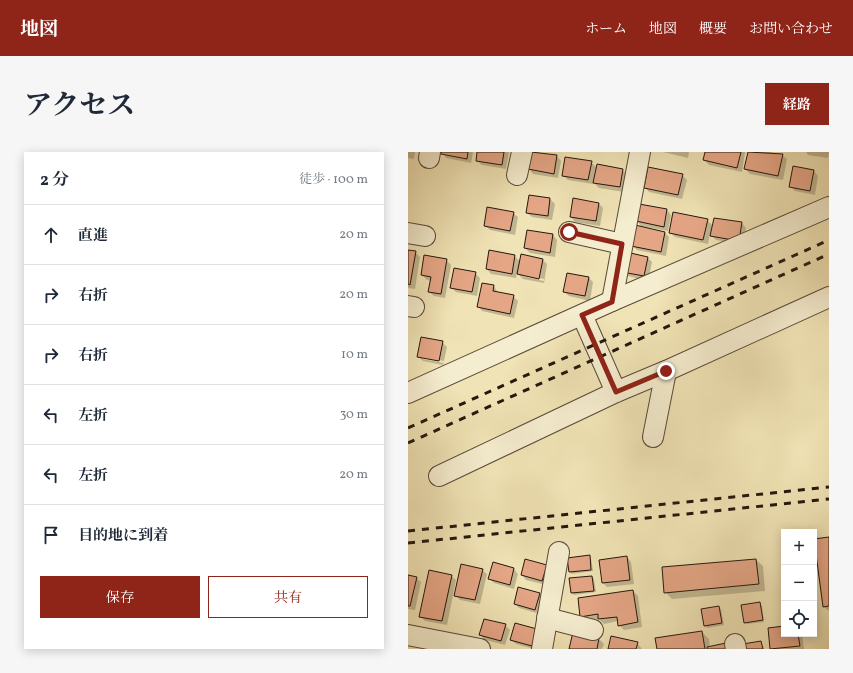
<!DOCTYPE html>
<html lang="ja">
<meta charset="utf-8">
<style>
:root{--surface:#fff;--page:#f6f6f7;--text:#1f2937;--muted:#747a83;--line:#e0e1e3;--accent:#8f2418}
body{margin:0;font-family:Vollkorn,"Noto Serif JP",serif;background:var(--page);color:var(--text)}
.controls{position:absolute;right:12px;bottom:12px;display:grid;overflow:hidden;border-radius:0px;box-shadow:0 2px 10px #0003}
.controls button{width:36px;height:36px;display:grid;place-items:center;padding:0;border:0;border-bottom:1px solid var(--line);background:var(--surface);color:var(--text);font:20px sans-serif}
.stop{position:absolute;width:12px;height:12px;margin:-9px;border:3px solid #8f2418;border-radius:50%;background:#fff}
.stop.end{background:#8f2418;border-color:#fff;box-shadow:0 1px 4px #0008}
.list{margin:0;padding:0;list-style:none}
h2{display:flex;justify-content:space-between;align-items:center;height:52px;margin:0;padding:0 16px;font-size:17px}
h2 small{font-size:13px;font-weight:400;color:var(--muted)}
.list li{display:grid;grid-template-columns:26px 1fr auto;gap:12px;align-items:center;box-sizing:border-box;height:60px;padding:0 16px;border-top:1px solid var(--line)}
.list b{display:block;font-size:15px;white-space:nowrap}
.list em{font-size:13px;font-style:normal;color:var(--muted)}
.actions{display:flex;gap:8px;padding:12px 16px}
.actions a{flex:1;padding:9px 0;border:1px solid var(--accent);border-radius:0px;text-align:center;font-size:14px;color:var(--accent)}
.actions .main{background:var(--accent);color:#fff}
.icon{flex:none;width:22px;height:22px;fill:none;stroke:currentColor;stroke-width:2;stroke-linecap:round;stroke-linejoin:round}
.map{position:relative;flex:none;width:421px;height:497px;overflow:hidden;border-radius:0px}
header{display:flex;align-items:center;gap:24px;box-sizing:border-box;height:56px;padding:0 20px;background:var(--accent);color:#fff}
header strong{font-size:19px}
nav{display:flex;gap:22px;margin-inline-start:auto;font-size:14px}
.intro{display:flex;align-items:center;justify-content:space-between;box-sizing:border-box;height:96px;padding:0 24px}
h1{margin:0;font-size:28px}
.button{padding:10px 18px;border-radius:0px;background:var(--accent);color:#fff;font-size:14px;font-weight:700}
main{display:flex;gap:24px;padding:0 24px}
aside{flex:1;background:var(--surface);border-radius:0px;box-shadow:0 2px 10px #0003}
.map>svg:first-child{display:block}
</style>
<header>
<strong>地図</strong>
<nav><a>ホーム</a><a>地図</a><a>概要</a><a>お問い合わせ</a></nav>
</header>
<div class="intro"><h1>アクセス</h1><a class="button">経路</a></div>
<main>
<aside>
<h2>2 分<small>徒歩 · 100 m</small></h2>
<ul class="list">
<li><svg class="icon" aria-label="ahead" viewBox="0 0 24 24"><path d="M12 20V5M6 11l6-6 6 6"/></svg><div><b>直進</b></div><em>20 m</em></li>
<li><svg class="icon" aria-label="right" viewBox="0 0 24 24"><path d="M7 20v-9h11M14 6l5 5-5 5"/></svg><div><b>右折</b></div><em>20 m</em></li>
<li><svg class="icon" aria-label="right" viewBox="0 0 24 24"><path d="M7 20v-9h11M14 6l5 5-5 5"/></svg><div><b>右折</b></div><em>10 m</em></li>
<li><svg class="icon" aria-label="left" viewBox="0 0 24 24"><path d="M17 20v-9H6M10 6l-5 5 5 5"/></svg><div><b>左折</b></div><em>30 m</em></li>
<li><svg class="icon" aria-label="left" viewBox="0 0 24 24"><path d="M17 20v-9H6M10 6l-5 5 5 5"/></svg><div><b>左折</b></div><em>20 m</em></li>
<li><svg class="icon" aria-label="arrive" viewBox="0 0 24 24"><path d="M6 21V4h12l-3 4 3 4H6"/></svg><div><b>目的地に到着</b></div></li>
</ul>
<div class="actions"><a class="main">保存</a><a>共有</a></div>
</aside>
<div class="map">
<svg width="421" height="497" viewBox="0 0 421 497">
<rect width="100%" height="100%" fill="#f0e3b5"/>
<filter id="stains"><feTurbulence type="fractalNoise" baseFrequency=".005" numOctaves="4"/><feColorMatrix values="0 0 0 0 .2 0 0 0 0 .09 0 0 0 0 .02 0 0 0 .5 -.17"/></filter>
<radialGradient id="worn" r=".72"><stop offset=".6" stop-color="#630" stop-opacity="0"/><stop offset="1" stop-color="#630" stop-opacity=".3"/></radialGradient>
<g fill="#0003" fill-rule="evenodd">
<path d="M0,0H7L6,7L0,6Z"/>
<path d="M34,0H65L63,11L38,6Z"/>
<path d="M70,0H101L98,17L74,13L69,9Z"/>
<path d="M124,0L149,4L153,9L150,26L125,22L121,17Z"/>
<path d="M255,0H281L280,6Z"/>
<path d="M298,0H337L334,20L301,13L296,8Z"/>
<path d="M341,0H361L374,3L379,7L375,28L342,22L337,17Z"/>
<path d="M398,0H421L420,6L400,3Z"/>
<path d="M183,10L189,16L214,18L219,22L216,40L191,36L185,30V32L160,28L155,23Z"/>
<path d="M406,19L410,24L407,43L387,39L382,34Z"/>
<path d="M274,23L279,28L274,47L241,40L237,35Z"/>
<path d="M122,44L142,47L147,52L144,68L124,65L119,61Z"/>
<path d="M191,52L195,56L192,74L167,70L163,65Z"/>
<path d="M259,58L263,63L260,79L233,74L229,69Z"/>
<path d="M105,61L110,65L107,83L82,78L77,74Z"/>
<path d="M306,67L334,71L338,76L336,93L308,88L302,82L300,92L267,85L262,80L299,68L305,74Z"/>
<path d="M257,81L261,85L258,104L229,98L224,93Z"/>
<path d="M145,83L149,88L147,105L122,101L117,96Z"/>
<path d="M0,99L7,100L12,105L7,137L0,136Z"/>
<path d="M106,104L113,110L135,108L139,112L136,131L115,127L109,121L108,126L83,122L79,117ZM114,122L136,127V129L114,124Z"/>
<path d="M239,105L244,110L240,129L220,124L215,120Z"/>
<path d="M38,108L43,113L37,146L26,144L21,140L23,129L19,128L14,123Z"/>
<path d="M67,121L72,126L69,144L48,140L43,135Z"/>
<path d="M180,125L185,130L182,149L161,144L156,140Z"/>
<path d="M86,134L90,141L105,144L110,149L106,166L74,159L70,154Z"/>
<path d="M34,190L39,195L35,213L15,209L10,204ZM14,205L36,209V211L14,207Z"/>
<path d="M421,386V459L416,455L406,388Z"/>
<path d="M181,404L183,406L185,419L164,422L162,420Z"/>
<path d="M219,405L223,410L226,432L199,435L195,431Z"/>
<path d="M348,408L355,414L357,439L264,447L257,440Z"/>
<path d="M138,414L139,433L118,428L114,423Z"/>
<path d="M106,417L110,422L106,437L86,431L81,426Z"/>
<path d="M74,418L79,422L72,452L52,448L47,443Z"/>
<path d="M0,424L8,426L13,430L7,458L0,457Z"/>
<path d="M43,424L48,428L39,473L17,469L12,464Z"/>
<path d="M184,425L186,427L188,440L166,443L164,441L162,427Z"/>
<path d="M225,439L230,444L234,475L216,478L211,473L210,469L196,472L191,467L178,469L173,464Z"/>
<path d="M131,442L136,447L132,462L111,456L107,452Z"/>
<path d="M352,451L354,454L356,470L339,472L337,470Z"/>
<path d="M311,455L313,457L316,473L299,476L297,474L294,458Z"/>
<path d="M97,473L102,478L97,493L77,488L72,483Z"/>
<path d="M376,475V482H394L396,497H363L361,477Z"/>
<path d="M128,478L126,497L108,492L103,488Z"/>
<path d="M294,480L301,487L302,495L320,497H250Z"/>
<path d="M165,481L191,487L196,492L194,497H162Z"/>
<path d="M353,490L356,497H337Z"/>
<path d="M229,491L234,497H201Z"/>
</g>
<g fill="#e5a686" stroke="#25170d">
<path d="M33,0H60L59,7L33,2Z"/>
<path d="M69,0H96L94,13L68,9Z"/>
<path d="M123,0L149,3L146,22L120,17Z"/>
<path d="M297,0H333L329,16L295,8Z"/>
<path d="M340,0L375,2L370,24L336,17Z"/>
<path d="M157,5L184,9L180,28L154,24Z"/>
<path d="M189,12L215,17L212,35L185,31Z"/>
<path d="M385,14L406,18L402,39L381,35Z"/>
<path d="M240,15L275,22L270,43L236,36Z"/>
<path d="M121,43L142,46L140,64L118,61Z"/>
<path d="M165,46L191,51L188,69L162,65Z"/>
<path d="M231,52L259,57L256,75L228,69Z"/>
<path d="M79,55L106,60L102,79L76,74Z"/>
<path d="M265,60L300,67L295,88L261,81Z"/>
<path d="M306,66L334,70L331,89L302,84Z"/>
<path d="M227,73L257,80L253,100L223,94Z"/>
<path d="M119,78L145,82L142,101L116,96Z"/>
<path d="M0,98L8,99L2,133L0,132Z"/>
<path d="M81,98L107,103L104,122L78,117Z"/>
<path d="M218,100L240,105L236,124L214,120Z"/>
<path d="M113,102L135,107L131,127L109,122Z"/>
<path d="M16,103L39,107L33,142L20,140L23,125L13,123Z"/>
<path d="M46,116L68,120L64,140L42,136Z"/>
<path d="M159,121L181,125L177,144L155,140Z"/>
<path d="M74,131L86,133L85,139L106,143L102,162L69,155Z"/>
<path d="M13,185L35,189L31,209L9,205Z"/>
<path d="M421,385V454L415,455L406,387Z"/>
<path d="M182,403L183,418L161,420L159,406Z"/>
<path d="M219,404L222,428L194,431L191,408Z"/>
<path d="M117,407L139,413L134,429L113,423Z"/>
<path d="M348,407L351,432L256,441L254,415Z"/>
<path d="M85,410L106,416L102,433L80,427Z"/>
<path d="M53,412L75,417L67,448L46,444Z"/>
<path d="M21,418L44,423L34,469L11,465Z"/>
<path d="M0,423L9,425L2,454H0Z"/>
<path d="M184,424L186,439L163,441L161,426Z"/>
<path d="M110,435L132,441L127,458L106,452Z"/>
<path d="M225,438L230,470L210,474L209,465L190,467V462L172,465L170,446Z"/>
<path d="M352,450L355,468L336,471L333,453Z"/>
<path d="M311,454L314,471L296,474L293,457Z"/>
<path d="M76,467L98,472L93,489L71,483Z"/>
<path d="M107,471L129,477L124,494L102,488Z"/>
<path d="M376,474V482H390L392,494L362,497L360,476Z"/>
<path d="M294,479L297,497H249L247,486Z"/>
<path d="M165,480L191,486L189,497H161Z"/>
<path d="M203,484L230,490L228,497H200Z"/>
<path d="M353,489L355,497H336L335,492Z"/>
<path d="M318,491L319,497H299V495Z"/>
</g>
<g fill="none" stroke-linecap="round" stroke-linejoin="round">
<defs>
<g id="minor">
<path d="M21,6L22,0"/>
<path d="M109,23L114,0"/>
<path d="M161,80L214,92"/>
<path d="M0,81L17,84"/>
<path d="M204,149L232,0"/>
<path d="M0,154L6,155"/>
<path d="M174,163L208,240"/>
<path d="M0,241L204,149L421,55"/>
<path d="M245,285L258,219"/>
<path d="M31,324L208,240L258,219L421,145"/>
<path d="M139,466L185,478"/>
<path d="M0,483L72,497"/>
<path d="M327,492L328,497"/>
<path d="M134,497L151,400"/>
</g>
</defs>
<use href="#minor" stroke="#584a37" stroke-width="22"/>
<use href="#minor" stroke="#f5edcf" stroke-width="20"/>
<g stroke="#25170d" stroke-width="3" stroke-dasharray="7 7" stroke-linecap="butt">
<path d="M0,276L421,88"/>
<path d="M0,291L421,102"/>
<path d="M0,379L421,335"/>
<path d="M0,391L421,347"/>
</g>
</g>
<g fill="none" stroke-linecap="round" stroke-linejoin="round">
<path stroke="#8f2418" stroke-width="5" d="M161,80L214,92L204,150L174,163L208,240L258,219"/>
</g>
<rect width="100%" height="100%" filter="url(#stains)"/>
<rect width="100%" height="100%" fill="url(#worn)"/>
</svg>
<div class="controls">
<button>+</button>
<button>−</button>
<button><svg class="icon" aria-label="locate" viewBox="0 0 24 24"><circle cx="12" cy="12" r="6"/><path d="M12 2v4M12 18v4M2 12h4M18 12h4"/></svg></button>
</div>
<div class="stop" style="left:161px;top:80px"></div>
<div class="stop end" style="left:258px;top:219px"></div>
</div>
</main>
